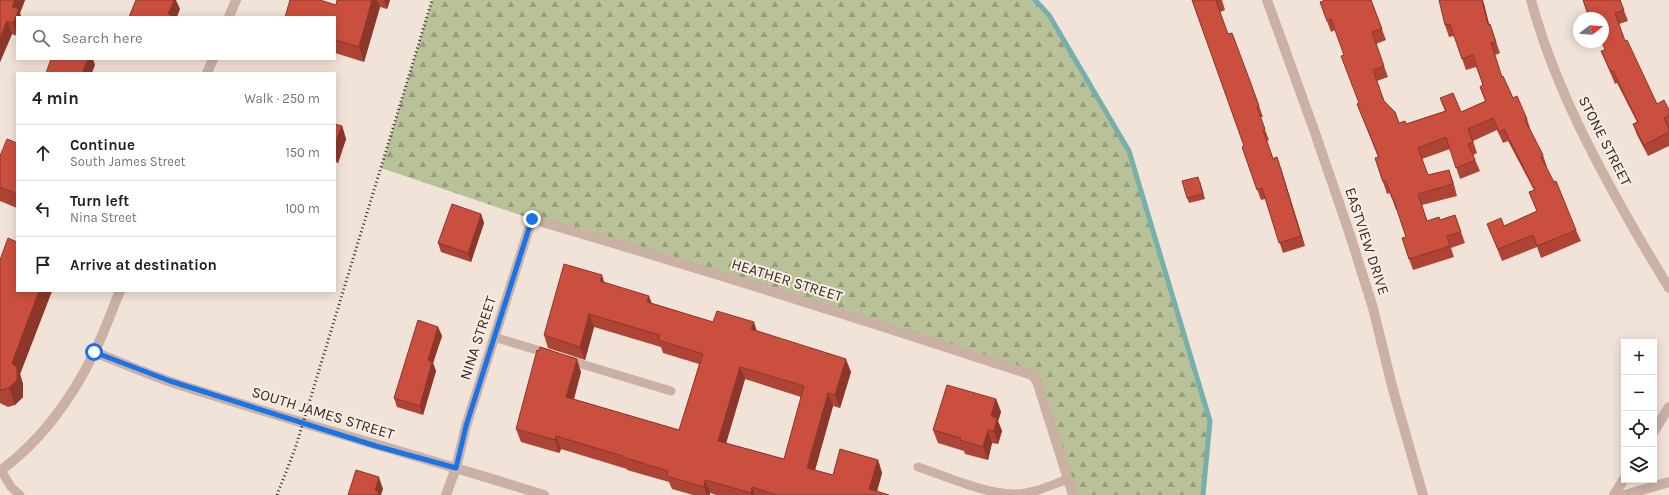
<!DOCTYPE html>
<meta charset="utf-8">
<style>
:root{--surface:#fff;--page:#f6f6f6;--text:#202124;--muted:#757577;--line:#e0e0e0}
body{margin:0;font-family:Karla,sans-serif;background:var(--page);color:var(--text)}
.controls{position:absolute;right:12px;bottom:12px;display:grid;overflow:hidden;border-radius:0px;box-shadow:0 2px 10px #0003}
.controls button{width:36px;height:36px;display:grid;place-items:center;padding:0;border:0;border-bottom:1px solid var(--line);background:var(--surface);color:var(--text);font:20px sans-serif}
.compass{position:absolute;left:1573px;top:12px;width:36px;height:36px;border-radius:50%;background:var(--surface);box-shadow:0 2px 10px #0003;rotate:73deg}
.stop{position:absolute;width:12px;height:12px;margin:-9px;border:3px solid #1a73e8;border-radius:50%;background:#fff}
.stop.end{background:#1a73e8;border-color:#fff;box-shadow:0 1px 4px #0008}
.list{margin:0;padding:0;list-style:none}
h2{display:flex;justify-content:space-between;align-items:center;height:52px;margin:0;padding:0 16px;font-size:17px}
h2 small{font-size:13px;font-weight:400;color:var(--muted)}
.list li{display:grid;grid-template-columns:26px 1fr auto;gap:12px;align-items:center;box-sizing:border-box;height:56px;padding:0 16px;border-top:1px solid var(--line)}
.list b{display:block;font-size:15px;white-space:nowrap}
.list p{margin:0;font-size:13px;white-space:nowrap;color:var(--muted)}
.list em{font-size:13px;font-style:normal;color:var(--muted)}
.icon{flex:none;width:22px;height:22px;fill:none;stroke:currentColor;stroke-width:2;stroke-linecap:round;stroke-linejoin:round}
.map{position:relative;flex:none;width:1669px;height:495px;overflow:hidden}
.search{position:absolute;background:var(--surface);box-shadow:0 2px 10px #0003;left:16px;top:16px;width:320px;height:44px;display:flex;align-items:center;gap:10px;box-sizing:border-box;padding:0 14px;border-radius:0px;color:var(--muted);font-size:15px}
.panel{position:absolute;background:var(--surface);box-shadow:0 2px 10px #0003;left:16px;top:72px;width:320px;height:220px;border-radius:0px}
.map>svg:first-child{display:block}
</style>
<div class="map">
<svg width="1669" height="495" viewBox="0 0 1669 495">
<defs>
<pattern id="forest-firs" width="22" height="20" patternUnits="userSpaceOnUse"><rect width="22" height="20" fill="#b8c198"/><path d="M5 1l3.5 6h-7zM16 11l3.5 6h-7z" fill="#969d7c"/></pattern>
</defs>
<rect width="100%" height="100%" fill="#f2e3d8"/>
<path fill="url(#forest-firs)" d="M432,0H1035L1049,15L1129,151L1210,421L1203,495H1073L1038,381L532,219L381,168Z"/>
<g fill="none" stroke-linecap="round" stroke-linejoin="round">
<path stroke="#76b0ab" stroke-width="5" d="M1035,0L1049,15L1129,151L1210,421L1203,495"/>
<g stroke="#cab1a4" stroke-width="9">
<path d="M494,337L550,354"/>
<path d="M568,360L671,391"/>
<path d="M918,467C945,476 988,495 1015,494C1033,494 1051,485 1068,479"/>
<path d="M1,470L11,487L20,495"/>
</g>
<g stroke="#cab1a4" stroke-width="10">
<path d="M1267,0L1313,127L1349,232L1373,308L1392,386L1423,495"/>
<path d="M1531,0C1552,78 1590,152 1630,222C1642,244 1656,266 1669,288"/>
<path d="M446,495L456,468L466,426L532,219C699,268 866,320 1032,375L1037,381L1073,495"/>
</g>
<g stroke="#cab1a4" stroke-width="10">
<path d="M229,17L236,0"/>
<path d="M207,73L213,59"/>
<path d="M94,352C120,362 145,373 171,382C294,422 420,456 544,495"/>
<path d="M1654,431L1669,407"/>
<path d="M0,471C41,441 72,398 94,353C104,333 111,312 120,291"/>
<path d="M1614,495L1624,479"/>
<path d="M1625,495L1669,482"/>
</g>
<path stroke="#352926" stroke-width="3" stroke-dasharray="1 3" stroke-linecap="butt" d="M277,495L295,449L432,0"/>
</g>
<g fill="#ae4435" fill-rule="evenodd">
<path d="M0,0H25L20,13L21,17H17V36L12,34L0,62Z"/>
<path d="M337,0H390L387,9L380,7L364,62L335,53V17L336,5Z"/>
<path d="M1192,0H1222L1225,10L1220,12L1228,34L1254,92L1263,117H1260L1269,140L1267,141L1273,158L1277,157L1305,246L1283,253L1265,199L1261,200L1242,147L1244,146Z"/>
<path d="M1371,0L1386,40L1376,44L1388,77L1377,81L1384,101L1395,112L1399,123L1406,124L1445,111L1440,98L1461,112L1485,101L1480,87L1483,85L1476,67L1466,70L1454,36L1449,37L1445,25L1484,4L1489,24H1490L1500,53L1495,55L1502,77L1513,98L1527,119L1531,131L1543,155L1547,167H1546L1576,230L1581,241L1541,258L1537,247L1502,261L1487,224L1504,226L1537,212L1529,192L1534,190L1508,141L1503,143L1497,130L1473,141L1477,153L1473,155L1480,171L1460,179L1450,149L1422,159L1428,175L1449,170L1457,196L1422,205L1427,221L1440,220L1455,215L1465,243L1451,248L1454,257L1413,270L1409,259L1406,237L1397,209L1396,210L1390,193L1387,194L1375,158L1378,157L1357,104L1359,103L1344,55L1335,30L1331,32L1320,2Z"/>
<path d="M1583,0H1620L1628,21L1619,24L1625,41L1657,104L1669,110V146L1648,156L1637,135L1633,124L1637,122L1617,83L1615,84L1601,51L1605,50L1603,18H1589Z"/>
<path d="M335,124L342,126L346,139L338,163L335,162Z"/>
<path d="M17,143V208L0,201V156Z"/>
<path d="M1200,181L1205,199L1189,203L1187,198Z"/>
<path d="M481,214L484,223L471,262L441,252L438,243Z"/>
<path d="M0,260L17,291H52L20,374L23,384V397L15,405L8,407L0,403Z"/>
<path d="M604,282L652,303L713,322L757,331L851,372L840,408L833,406L815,470L833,475L878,460L882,473L877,491L889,495H716L710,493V495H693L672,489L669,482L627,470V469L561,449L559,453L521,442L516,429L581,372L574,399L679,430L699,364L663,353L661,347L594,327L585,360L548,348L544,335ZM745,379L801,397L784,459L726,443Z"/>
<path d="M438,327L442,336L433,363L436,371L423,415L397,407L394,398Z"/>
<path d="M996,399L1001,412L998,421L1002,431L998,444L992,443L988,460L965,454L964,451L938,443L933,430Z"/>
</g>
<g fill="#8d372b">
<path d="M15,0H25L20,13L21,17H17V35L13,23L12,7Z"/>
<path d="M174,0H176L180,9L177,17H169L168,14Z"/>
<path d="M372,0H377L380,7L364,62L359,47Z"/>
<path d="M384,0H390L387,9Z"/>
<path d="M1482,0H1483L1492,36L1488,25Z"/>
<path d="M7,21L12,34L0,62V38Z"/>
<path d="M88,59H93L95,65L92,73H82Z"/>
<path d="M342,126L346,139L338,163L335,155V144Z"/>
<path d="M1277,157L1281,168L1305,246L1301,236Z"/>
<path d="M1449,170L1453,181L1457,196L1453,184Z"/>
<path d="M481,214L484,223L471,262L468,253Z"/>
<path d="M602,275L606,288L600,281Z"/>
<path d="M39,291H52L20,374L23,384V397L15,405L9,388L12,363Z"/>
<path d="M649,296L654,309L647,302Z"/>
<path d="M589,314L594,327L585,360L580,347Z"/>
<path d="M754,322L758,335L751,329Z"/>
<path d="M438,327L442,336L433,363L436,371L423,415L420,406L428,360Z"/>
<path d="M577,359L581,372L571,409L566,397Z"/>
<path d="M846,359L851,372L840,408L835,395Z"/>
<path d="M740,367L745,379L723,454L718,441Z"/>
<path d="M828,393L833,406L812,481L807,468Z"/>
<path d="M996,399L1001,412L998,421L1002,431L998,444L994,431L991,416Z"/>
<path d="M988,430L992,443L988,460L983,447Z"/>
<path d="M556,436L561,449L559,453L555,440Z"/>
<path d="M878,460L882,473L876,495L869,489Z"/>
<path d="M379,477L383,489L381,495H377L375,490Z"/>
<path d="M705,480L710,493V495H707L704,487Z"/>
<path d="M752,487L755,495H751V493Z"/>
</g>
<g fill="#ca4f3e" stroke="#8d372b" fill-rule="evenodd">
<path d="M0,0H15L12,7L19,9L13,23L7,21L0,38Z"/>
<path d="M136,0H174L168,14L173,16L172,17H129Z"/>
<path d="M290,0H320L336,5L337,0H372L359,47L335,40V17H285Z"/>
<path d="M1192,0H1220L1216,1L1228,34L1232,33L1250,81L1259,106L1257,107L1265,129L1263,130L1273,159L1277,157L1301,236L1279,243L1262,188L1257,190L1242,147L1244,146Z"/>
<path d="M1323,0H1371L1382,29L1372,32L1384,66L1373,70L1384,101L1395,112L1399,123L1405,121L1406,124L1446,111L1440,98L1453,93L1461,112L1486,101L1480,87L1483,85L1473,55L1462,59L1450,24L1445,25L1439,0H1482L1488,25L1490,24L1496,42L1491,43L1502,77L1503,76L1513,98L1517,96L1527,119L1525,120L1543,155L1541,157L1554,182L1556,181L1576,230L1537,246L1533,235L1498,249L1487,224L1501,218L1504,226L1537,211L1529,192L1535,190L1504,129L1499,132L1493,118L1468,129L1473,142L1468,144L1475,160L1456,168L1446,137L1418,148L1428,175L1449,170L1453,184L1418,194L1427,221L1439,217L1440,220L1455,215L1461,232L1447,236L1450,246L1409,259L1402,238L1406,237L1393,198H1392L1386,181L1383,182L1375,158L1379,157L1357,104L1359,103L1341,56L1344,55L1331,19L1327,21L1320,2L1324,1Z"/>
<path d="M1583,0H1620L1624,10L1615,13L1625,41L1627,40L1657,104L1664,100L1669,110V116L1664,118L1669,129V132L1644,145L1633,124L1638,122L1613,71L1611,72L1601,51L1605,50L1602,42H1603V18H1594L1593,15L1589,17Z"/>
<path d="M51,59H88L82,73H46Z"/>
<path d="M335,124L342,126L335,144Z"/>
<path d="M7,139L17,143V194L0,187V156Z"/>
<path d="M1198,177L1203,194L1187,198L1182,181Z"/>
<path d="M452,204L481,214L468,253L438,243Z"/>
<path d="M8,238L17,242V291H39L12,363L17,368V380L9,388L2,390H0V260Z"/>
<path d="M564,264L602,275L600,281L649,296L647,302L713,322L717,311L754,322L751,329L846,359L835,395L828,393L807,468L833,475L840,449L878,460L869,489L889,495H777L752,487L751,493L705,480L704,487L667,476L668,471L623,457V456L556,436L555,440L516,429L537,350L539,351L540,347L577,359L566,397L679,430L703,354L658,340L660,335L589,314L580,347L544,335ZM740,367L804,386L784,459L718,441Z"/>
<path d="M418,320L438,327L428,360L432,362L420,406L394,398Z"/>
<path d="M947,385L996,399L991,416L997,418L994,431L988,430L983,447L960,440L961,438L933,430Z"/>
<path d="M356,470L379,477L375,490L379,492L377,495H348Z"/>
</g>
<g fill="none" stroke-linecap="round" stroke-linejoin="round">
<path stroke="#1a73e8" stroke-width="5" d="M94,352L170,381L376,446L456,468L466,426L532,219"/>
</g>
<g text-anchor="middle" stroke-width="4" stroke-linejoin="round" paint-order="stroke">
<g font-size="15" fill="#352926" stroke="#faede4">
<text transform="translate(1605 141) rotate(63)" y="5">STONE STREET</text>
<text transform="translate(1367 241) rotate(72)" y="5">EASTVIEW DRIVE</text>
<text transform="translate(787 280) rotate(17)" y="5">HEATHER STREET</text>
<text transform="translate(478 338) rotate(-72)" y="5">NINA STREET</text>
<text transform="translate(323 413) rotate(17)" y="5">SOUTH JAMES STREET</text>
</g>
</g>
</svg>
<div class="controls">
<button>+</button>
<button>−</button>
<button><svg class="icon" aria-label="locate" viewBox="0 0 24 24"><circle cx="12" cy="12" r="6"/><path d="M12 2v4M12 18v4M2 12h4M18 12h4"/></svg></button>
<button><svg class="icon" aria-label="layers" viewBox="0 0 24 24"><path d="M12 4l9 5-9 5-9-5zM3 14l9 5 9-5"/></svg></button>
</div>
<svg class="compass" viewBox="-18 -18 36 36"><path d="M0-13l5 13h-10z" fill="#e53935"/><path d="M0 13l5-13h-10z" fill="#757577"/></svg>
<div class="stop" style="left:94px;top:352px"></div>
<div class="stop end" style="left:532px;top:219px"></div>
<div class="search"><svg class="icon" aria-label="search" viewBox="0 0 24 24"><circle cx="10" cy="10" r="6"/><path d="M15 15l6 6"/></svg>Search here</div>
<section class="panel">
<h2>4 min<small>Walk · 250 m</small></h2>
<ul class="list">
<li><svg class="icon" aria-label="ahead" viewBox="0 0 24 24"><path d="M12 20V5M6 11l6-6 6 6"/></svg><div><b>Continue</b><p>South James Street</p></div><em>150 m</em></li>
<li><svg class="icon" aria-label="left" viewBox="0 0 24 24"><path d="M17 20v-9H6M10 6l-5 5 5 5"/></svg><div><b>Turn left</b><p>Nina Street</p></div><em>100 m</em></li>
<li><svg class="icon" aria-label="arrive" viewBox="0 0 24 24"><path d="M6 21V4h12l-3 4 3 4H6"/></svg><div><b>Arrive at destination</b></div></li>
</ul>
</section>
</div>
